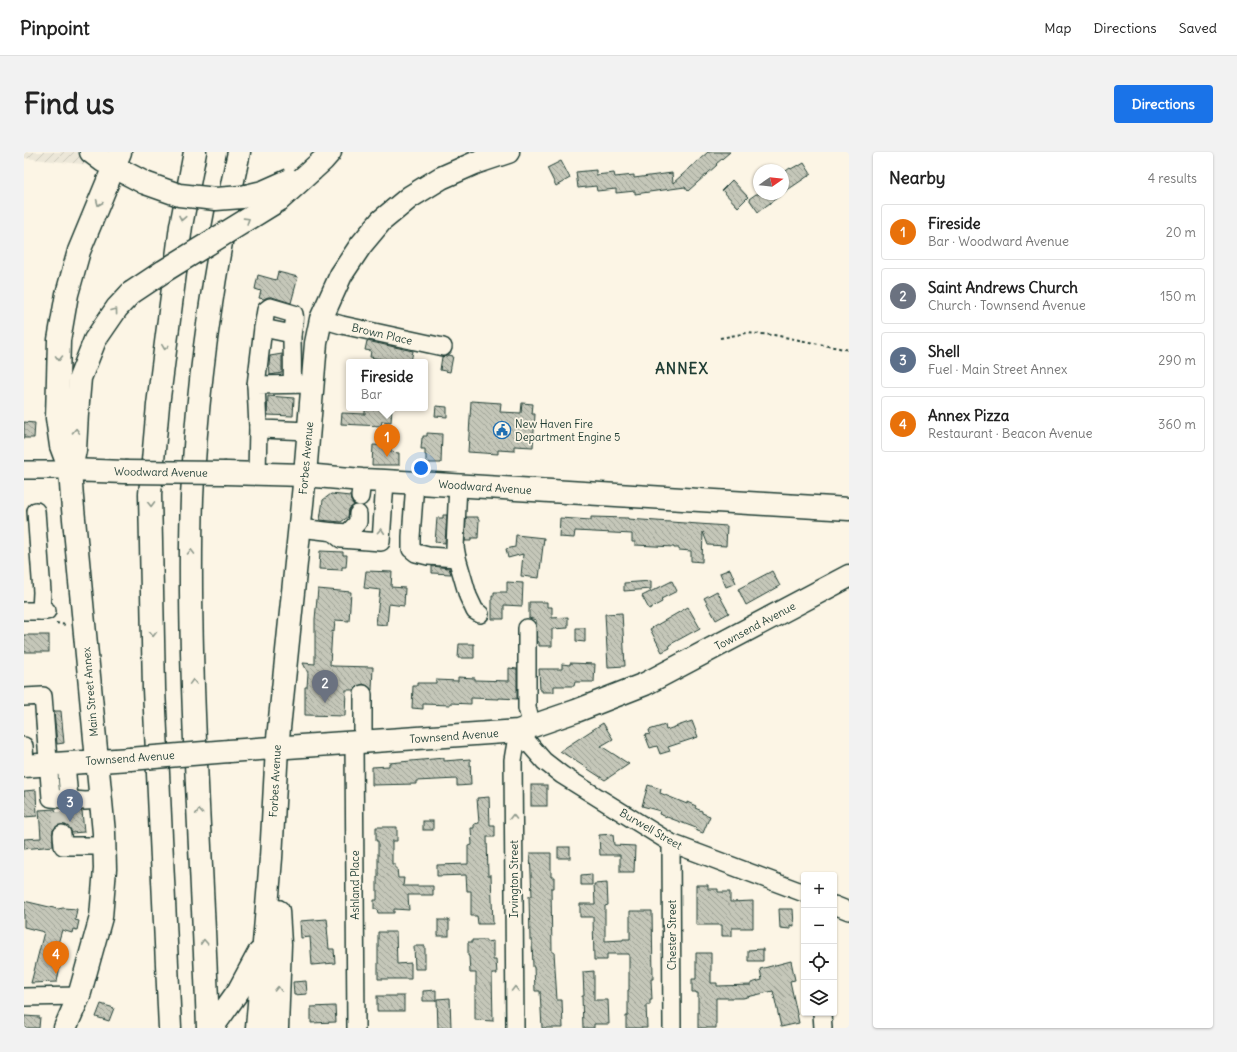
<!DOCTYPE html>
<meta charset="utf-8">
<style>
:root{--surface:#fff;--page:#f2f2f2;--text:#222;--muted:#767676;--line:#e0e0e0;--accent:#1a73e8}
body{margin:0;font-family:Delius,sans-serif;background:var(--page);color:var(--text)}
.controls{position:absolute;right:12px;bottom:12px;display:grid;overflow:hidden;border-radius:4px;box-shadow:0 1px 3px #0004}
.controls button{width:36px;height:36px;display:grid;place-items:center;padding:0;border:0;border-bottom:1px solid var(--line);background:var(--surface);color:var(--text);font:20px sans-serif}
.compass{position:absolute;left:729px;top:12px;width:36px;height:36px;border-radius:50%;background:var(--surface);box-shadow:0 1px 3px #0004;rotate:76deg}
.you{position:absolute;left:397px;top:316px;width:14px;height:14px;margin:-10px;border:3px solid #fff;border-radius:50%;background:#1a73e8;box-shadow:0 0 0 6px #1a73e833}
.badge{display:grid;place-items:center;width:26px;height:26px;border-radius:50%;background:var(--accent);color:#fff;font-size:13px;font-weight:700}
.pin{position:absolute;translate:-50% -33px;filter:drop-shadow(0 1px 2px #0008)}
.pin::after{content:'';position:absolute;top:21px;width:14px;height:12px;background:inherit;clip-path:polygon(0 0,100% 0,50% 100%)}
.popup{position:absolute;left:322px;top:207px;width:82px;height:52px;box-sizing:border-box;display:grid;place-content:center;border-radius:4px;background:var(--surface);filter:drop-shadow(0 1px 3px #0005);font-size:13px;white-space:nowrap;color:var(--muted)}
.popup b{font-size:15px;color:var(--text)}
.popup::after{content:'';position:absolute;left:50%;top:100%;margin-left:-8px;border:8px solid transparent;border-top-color:var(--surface)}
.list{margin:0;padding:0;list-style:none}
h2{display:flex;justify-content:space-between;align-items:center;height:52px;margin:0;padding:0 16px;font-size:17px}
h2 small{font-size:13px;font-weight:400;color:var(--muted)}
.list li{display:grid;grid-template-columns:26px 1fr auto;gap:12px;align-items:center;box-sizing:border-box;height:56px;margin:0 8px 8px;padding:0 8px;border:1px solid var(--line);border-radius:4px}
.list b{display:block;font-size:15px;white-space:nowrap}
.list p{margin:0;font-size:13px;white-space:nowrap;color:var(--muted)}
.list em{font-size:13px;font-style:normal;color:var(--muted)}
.icon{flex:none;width:22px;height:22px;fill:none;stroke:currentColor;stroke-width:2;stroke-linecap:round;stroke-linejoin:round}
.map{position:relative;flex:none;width:825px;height:876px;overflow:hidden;border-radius:4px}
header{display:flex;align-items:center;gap:24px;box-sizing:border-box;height:56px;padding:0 20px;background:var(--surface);border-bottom:1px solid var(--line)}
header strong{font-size:19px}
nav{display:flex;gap:22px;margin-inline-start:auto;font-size:14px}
.intro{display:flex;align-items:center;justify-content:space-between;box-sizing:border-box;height:96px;padding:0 24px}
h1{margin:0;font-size:28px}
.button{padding:10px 18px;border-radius:4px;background:var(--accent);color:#fff;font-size:14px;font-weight:700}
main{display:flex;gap:24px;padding:0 24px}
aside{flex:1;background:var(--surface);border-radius:4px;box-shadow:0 1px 3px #0004}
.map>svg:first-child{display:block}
</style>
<header>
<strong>Pinpoint</strong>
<nav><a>Map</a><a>Directions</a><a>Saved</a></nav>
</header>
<div class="intro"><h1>Find us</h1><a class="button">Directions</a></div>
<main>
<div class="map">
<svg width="825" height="876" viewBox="0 0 825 876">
<defs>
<pattern id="industrial-furrows" width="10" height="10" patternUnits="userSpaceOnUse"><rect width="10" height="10" fill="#ece7d8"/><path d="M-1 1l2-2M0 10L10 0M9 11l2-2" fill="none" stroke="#cac7ba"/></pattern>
<pattern id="building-back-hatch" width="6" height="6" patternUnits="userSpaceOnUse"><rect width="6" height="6" fill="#c5c7b9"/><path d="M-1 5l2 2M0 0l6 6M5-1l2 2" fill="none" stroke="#9fa397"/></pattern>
</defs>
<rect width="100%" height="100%" fill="#fcf5e5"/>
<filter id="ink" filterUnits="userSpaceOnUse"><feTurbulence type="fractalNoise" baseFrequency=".025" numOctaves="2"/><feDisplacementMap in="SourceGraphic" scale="8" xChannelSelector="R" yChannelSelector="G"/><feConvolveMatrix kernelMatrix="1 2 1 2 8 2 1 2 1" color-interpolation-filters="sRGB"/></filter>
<g filter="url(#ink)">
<path fill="url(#industrial-furrows)" d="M0,0H75L67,13L0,6Z"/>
<g fill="url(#building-back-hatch)" stroke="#1f3d34">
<path d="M684,0H706L692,12L693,13L664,39L661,35L611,42V39L592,41V37L573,39L572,34L554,36L552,20L572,18V23L590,21L591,25L610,23V26L648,21L649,31Z"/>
<path d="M537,9L546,26L532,34L523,16Z"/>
<path d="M780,11L787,22L759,41V21L766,16L767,17L774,13L775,14Z"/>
<path d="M708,28L724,45L714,55L698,38Z"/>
<path d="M732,42H758L734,60L725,47Z"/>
<path d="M254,120L274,125L267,151L248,145H244L240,147L235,146L237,139L231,137L234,123L252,128Z"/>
<path d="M343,189L389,199L387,210H373L346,205L347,199L341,198Z"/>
<path d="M258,202V221L246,223L245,213L246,204Z"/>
<path d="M425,203L429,204L426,220L416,218L418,205Z"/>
<path d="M244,244L270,246L269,264L243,263Z"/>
<path d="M447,249L477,251L476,260L497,261L498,251L509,252L508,262H511L509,295L490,294V299L474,298V302L444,300Z"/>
<path d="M412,254L423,255V265L411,264Z"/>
<path d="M341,256H368L367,270L358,269L357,274L317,272L318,261L341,262Z"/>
<path d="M0,270L11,271L10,286H0Z"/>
<path d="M403,281L418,282L417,311H402V303H401V297H397L398,286H399V284H403Z"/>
<path d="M349,293L367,294V300L375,301V313H348Z"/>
<path d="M307,342L326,344L327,349L330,353L325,357L324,365L317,370L296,368L299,348Z"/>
<path d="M419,363H423L421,391L411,390L413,366H419Z"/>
<path d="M442,365H454V367L455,368L454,386H447V389H441Z"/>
<path d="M567,365L604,366V367L703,374L702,394L684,393L679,380L678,410L667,409V399L655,398V396H650V395L611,393V390H608V382L551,379L550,386L535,385L536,366L567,368Z"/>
<path d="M492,383L520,386L515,426L497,424L499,402L484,406L482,397L491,395Z"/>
<path d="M296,399L319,400V403H323L322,415H318V418L295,417Z"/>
<path d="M408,414L425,416L427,422L408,421Z"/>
<path d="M706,417L712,431L702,435L696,421Z"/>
<path d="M342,419L368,420L367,435L381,436L380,454L365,452L363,473L352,472L356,438L340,436Z"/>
<path d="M748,419L756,434L722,453L714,437Z"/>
<path d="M627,429V437L600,439V431Z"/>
<path d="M648,429L653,439L637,447L638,450L625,457L618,444Z"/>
<path d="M483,430L499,431L498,454L480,453V467H468V444H470V440H483Z"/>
<path d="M294,437L327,440L325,469L311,468L310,480L308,479L306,513H308V514L349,515L348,538L344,534L339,532L334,534L330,538H322L321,564L281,563V535H283L284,521L279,511L291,512V467Z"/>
<path d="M693,439L705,461L692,468L680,446Z"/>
<path d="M505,450H523V455H528V466L544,465V476L528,477V494H515V490L513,489L512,468L505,466Z"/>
<path d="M664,455L676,476L645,493L646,496L638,500L626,477Z"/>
<path d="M598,461L601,514L584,515L581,462Z"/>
<path d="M552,476H561V490L552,489Z"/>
<rect x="0" y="483" width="25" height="17"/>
<path d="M435,492H450V506H434Z"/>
<path d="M546,511L571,512L570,530H551L550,534H530V540H518V538H516L515,517H538V512L546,513Z"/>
<path d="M485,516L493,517V547L475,546V547L447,546V552L426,551V553L399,552V557L388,556L389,534H393V531H412V528L434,529V525L451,526V528L485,529Z"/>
<path d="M30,559H37L40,591L33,592Z"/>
<path d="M668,569L674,585L644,595L646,599L636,602L633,594L626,596L621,583L626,582L625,578L641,573L642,578Z"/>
<path d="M579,571L589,587L577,594L605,612L581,628L536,599Z"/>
<path d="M420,606V609L446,607L447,633L433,634V627L392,629V632L348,633V615L364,614H365V611Z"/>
<rect x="507" y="633" width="16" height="21"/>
<path d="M624,633L637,637L636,641L663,652V650L672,654L671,656L678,659V661L686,664L679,681L671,678L672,676L635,662L636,659L618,654Z"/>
<path d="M12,638L13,664L0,665V639Z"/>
<path d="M465,645L466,673H471V685H463L464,723H467L469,772H454L453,764H447V739H443L442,723L413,724V713L444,712V694L448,693L447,676H450V672L455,671L453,646Z"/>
<path d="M31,657L32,661L58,659L60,680L48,681L46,677L43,673L37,672L32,674L29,678V694L0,697V687L17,686L15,658Z"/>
<rect x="399" y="669" width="10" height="9"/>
<path d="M352,675H373V689H368V712H371V716H373L374,726H380L379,734H409V743H384L385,758L370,757V761H354L353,757H350V748H353V725H354V689H352Z"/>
<path d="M589,682L590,693L611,694L610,720H596V703H576L575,683Z"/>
<rect x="534" y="695" width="12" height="11"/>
<path d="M506,701H527V725H530V736H527L528,800H530L533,848H538L539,876H518L516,839H511L510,815H509L508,788H506L505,744H508Z"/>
<path d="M568,722V733H557V723Z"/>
<path d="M583,731L584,753L581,754V789L599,788V787H606V759H628L629,827H627L628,848H626V853H622L623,876H602V864H604V838H605V802H583V808H570L569,765H556V752H571L570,732Z"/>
<path d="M672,733H684V737H694V740H706V750L729,749V776H708V784H698V773H672Z"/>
<path d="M0,749L34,757L39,756L53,757L51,768L55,769L53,778L49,777L48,781L38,778L28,812L36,814L33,830L7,831L20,780L0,775Z"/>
<path d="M755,757H769L770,774L766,773V777L756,776Z"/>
<path d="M303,767L304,775H303L305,797H310L311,811L288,813L286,785L277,786L276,769Z"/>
<rect x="414" y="768" width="11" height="16"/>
<path d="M354,780H372L373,812L387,811V827H354Z"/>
<path d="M448,788H462V790L469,789V808H472L473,822H468L469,869L451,868V841H452V821H446L445,804H444V790H448Z"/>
<path d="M390,794H401V817H391Z"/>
<path d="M739,797V809H724V798Z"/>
<path d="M672,801H687V831H693V834L727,833V831L738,828L736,817L767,809L771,828L766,829L775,871L757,875L749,839L719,846H692V876H674V841H672V840H668V827H672Z"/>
<path d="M570,819V848H584L585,872H570V876H559L558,844H560L559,820Z"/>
<path d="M282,829L283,842L270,843L269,830Z"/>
<path d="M412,838V849H399V839Z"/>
<rect x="353" y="844" width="27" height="15"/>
<path d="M426,846L427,876H414L413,847Z"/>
<path d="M77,852L90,856L85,869L72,865Z"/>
<path d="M311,854L312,870L287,871V855Z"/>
<path d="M0,864L16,865L15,876H0Z"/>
</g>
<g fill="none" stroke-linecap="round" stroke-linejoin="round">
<path stroke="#d0d0c2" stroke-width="17" stroke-dasharray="17 8" stroke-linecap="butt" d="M37,660L38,682"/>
<defs>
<g id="minor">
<path d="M297,167L318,173L419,195"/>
<path d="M239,176L242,158L246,155L270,162C272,169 268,177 268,184C268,200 269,216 268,232"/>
<path d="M232,233L239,176L268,182"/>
<path d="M285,279L237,277L234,275L232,233L289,232"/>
<path d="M0,318H46"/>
<path d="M233,322L234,275"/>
<path d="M391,331L387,385V397L392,401L404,404L433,406"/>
<path d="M434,333L431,395L433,406L444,444L451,459L456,462"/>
<path d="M336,345L338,328"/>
<path d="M12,359L18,440L17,459"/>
<path d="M276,376L310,380L312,383L317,387L357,390L361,329"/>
<path d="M310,380L324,381L334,370V362"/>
<path d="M0,459H23"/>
<path d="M503,476V556L508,574"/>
<path d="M0,545L19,544L27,646L61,649L77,648"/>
<path d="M494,579L520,609L538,623L647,691L780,741"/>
<path d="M339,590V542"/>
<path d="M330,591L332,876"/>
<path d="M0,594L1,614"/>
<path d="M42,611L45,647"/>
<path d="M38,682L39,694H80"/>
<path d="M647,691L648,876"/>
<path d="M810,753L825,759"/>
<path d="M0,845L55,844"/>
<path d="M798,861L799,876"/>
<path d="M491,876L489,608L494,579"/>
</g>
<g id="major">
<path d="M202,321L281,323L338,328L361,329L825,357"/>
<path d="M205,599L494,579L552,559L621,532L825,424"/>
<path d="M0,614L106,607"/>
<path d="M41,876L55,844L77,765L81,717L80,681L48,346L46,318L101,320"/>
<path d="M188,876L215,838L235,801"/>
<path d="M233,876L247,706L253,596L281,323L292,191L297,167L317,123L337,93L357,69L386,45L417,26L451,11L484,0"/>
<path d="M253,876L256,792L254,759"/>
</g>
<g id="highway">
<path d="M67,0L79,9L121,31"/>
<path d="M288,18L299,8L306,0"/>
<path d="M47,317L51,298L53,261L56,226L71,188L93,156L107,141"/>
<path d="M46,318L37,294L33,266L35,188L43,142L55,99L96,0"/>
<path d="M146,876L130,537L126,342L134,253L157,74L171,0"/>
<path d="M184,876C181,788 176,699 172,611C168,523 165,434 168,346C173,229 190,114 215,0"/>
</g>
</defs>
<use href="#minor" stroke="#1f3d34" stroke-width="20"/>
<use href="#major" stroke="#1f3d34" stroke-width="25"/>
<use href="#highway" stroke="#1f3d34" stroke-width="25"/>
<g stroke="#1f3d34" stroke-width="2" stroke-dasharray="3 3" stroke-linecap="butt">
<path d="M696,186L723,181L750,183L825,198"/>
<path d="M32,471L42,473"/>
</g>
<use href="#minor" stroke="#fcf5e5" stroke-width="17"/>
<use href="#major" stroke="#fcf5e5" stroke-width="22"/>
<use href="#highway" stroke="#fcf5e5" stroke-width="22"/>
<defs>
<g id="major-bridge">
<path d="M101,320L202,321"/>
<path d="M106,607L205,599"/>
</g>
<g id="highway-bridge">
<path d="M121,31L155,43L192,47L218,45L239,40L266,28"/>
<path d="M107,141L140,119L255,48L288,18"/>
</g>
</defs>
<use href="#major-bridge" stroke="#1f3d34" stroke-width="25" stroke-linecap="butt"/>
<use href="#highway-bridge" stroke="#1f3d34" stroke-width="25" stroke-linecap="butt"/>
<use href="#major-bridge" stroke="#fcf5e5" stroke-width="22"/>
<use href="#highway-bridge" stroke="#fcf5e5" stroke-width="22"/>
</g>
<defs><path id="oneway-chevron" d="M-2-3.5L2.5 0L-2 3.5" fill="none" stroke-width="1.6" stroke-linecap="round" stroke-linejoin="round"/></defs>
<g stroke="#8e998c">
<use href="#oneway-chevron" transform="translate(75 51) rotate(113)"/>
<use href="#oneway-chevron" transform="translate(158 66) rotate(101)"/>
<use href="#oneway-chevron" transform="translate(223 68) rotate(-32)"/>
<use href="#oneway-chevron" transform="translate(91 159) rotate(-53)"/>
<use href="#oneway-chevron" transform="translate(141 195) rotate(97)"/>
<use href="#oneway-chevron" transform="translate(35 206) rotate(91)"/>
<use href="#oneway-chevron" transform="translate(52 279) rotate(-88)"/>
<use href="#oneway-chevron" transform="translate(127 352) rotate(89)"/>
<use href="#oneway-chevron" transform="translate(357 379) rotate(-86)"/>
<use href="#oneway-chevron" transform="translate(167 400) rotate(-89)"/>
<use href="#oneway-chevron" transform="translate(129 482) rotate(89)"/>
<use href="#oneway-chevron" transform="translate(169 530) rotate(-92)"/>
<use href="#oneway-chevron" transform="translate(175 660) rotate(-93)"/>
<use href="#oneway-chevron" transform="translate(489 665) rotate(-90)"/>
<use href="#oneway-chevron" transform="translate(180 790) rotate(-93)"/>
<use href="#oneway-chevron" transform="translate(254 837) rotate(-88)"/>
<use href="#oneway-chevron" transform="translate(491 837) rotate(-90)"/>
</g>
</g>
<defs>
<symbol id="civic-ring" viewBox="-11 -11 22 22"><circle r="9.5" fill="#fcf5e5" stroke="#1f6fb2" stroke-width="1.5"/><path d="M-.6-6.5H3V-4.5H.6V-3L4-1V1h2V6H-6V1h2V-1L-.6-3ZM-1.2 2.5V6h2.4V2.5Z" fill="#1f6fb2"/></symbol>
</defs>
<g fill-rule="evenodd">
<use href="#civic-ring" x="468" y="268" width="20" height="20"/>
</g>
<g text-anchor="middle" stroke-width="3.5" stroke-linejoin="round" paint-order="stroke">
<g font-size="11" fill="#1f3d34" stroke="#fcf5e5">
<text transform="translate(358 182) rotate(13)" y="4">Brown Place</text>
<text transform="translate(282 306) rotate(-85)" y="4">Forbes Avenue</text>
<text transform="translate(137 320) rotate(1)" y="4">Woodward Avenue</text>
<text transform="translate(461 335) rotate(4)" y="4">Woodward Avenue</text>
<text transform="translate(731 474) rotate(-28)" y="4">Townsend Avenue</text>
<text transform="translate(66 540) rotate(-95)" y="4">Main Street Annex</text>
<text transform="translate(430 584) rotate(-4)" y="4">Townsend Avenue</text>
<text transform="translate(106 606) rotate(-4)" y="4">Townsend Avenue</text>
<text transform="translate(251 629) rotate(-87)" y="4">Forbes Avenue</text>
<text transform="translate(627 677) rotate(30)" y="4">Burwell Street</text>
<text transform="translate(490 727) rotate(-90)" y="4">Irvington Street</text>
<text transform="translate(331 733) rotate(-90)" y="4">Ashland Place</text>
<text transform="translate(648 783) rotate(-90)" y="4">Chester Street</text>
</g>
<g font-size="11" fill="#1f3d34" stroke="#fcf5e5" text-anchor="start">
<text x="491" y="276">New Haven Fire<tspan x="491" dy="13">Department Engine 5</tspan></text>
</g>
<g font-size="15" font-weight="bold" letter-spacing="1" fill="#1f3d34" stroke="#fcf5e5">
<text x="658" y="222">ANNEX</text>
</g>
</g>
</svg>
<div class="controls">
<button>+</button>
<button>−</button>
<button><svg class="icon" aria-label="locate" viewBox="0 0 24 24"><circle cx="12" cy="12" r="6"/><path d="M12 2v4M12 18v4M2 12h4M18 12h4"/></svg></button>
<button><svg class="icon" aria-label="layers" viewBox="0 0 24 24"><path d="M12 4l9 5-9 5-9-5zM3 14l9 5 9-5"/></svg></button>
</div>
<svg class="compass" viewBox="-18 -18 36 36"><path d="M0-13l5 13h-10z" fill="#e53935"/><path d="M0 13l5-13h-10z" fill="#767676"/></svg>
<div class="you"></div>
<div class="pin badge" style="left:363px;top:305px;background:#e8710a">1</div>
<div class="popup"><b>Fireside</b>Bar</div>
<div class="pin badge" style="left:301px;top:551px;background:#6b7280">2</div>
<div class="pin badge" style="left:46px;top:670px;background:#5c6f8a">3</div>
<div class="pin badge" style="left:32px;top:822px;background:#e8710a">4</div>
</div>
<aside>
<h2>Nearby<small>4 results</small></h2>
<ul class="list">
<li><span class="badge" style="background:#e8710a">1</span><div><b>Fireside</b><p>Bar · Woodward Avenue</p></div><em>20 m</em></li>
<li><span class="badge" style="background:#6b7280">2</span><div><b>Saint Andrews Church</b><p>Church · Townsend Avenue</p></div><em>150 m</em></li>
<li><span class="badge" style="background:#5c6f8a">3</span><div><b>Shell</b><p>Fuel · Main Street Annex</p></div><em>290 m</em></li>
<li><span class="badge" style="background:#e8710a">4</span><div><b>Annex Pizza</b><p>Restaurant · Beacon Avenue</p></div><em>360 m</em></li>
</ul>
</aside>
</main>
